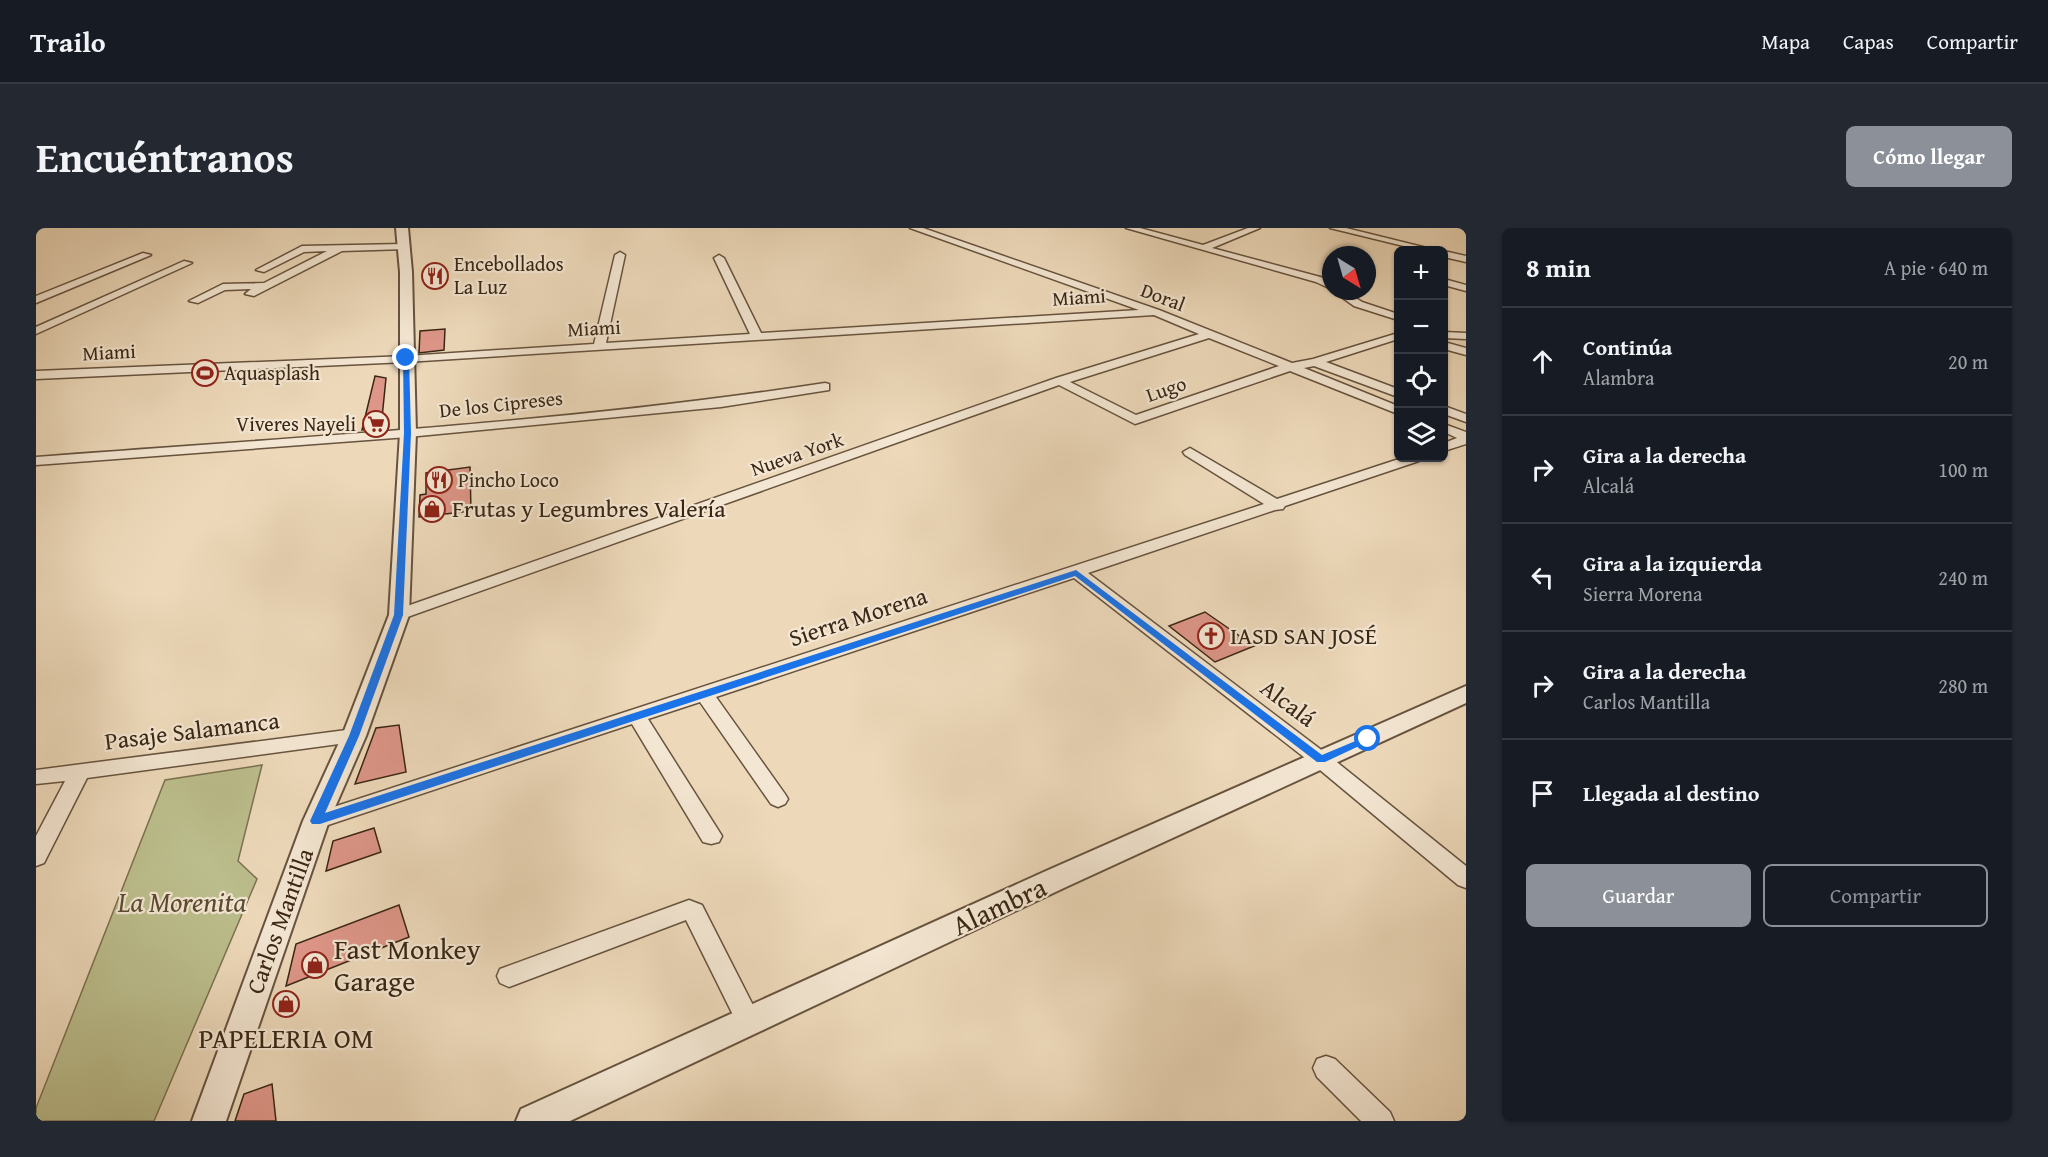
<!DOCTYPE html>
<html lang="es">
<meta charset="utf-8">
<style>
:root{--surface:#171b24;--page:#242831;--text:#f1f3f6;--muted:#9ea1a6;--line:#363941;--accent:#8c9099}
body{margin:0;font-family:"Gentium Book Plus",serif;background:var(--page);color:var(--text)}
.controls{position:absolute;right:18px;top:18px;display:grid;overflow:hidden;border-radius:9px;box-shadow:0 2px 4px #0004}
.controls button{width:54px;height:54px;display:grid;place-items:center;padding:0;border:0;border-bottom:2px solid var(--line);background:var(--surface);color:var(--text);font:30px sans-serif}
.compass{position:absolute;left:1286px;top:18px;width:54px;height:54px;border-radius:50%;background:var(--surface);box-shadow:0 2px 4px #0004;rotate:143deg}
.stop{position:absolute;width:18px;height:18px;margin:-14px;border:4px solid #1a73e8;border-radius:50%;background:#fff}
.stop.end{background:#1a73e8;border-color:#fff;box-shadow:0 2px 6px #0008}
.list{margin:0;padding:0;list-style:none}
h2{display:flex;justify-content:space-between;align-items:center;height:78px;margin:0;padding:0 24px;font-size:26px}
h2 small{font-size:20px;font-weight:400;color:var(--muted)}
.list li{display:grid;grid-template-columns:39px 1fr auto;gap:18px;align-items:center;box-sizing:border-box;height:108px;padding:0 24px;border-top:2px solid var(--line)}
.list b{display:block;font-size:22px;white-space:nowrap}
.list p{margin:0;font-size:20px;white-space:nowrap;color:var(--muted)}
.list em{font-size:20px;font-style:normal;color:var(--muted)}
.actions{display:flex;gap:12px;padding:18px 24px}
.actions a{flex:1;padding:14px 0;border:2px solid var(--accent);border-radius:9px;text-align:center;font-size:21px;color:var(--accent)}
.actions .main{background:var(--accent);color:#fff}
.icon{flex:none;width:33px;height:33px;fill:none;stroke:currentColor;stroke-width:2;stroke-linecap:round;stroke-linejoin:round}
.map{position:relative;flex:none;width:1430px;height:893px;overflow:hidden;border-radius:9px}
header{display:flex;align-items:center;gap:36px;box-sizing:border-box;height:84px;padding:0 30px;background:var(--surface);border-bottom:2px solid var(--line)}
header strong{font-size:28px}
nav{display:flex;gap:33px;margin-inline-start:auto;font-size:21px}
.intro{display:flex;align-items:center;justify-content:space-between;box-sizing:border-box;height:144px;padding:0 36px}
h1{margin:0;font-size:42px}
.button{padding:15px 27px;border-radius:9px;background:var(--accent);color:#fff;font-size:21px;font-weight:700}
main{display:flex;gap:36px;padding:0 36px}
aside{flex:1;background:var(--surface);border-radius:9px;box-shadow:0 2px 4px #0004}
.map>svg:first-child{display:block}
</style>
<header>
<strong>Trailo</strong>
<nav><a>Mapa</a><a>Capas</a><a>Compartir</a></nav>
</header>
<div class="intro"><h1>Encuéntranos</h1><a class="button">Cómo llegar</a></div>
<main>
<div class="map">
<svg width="1430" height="893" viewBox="0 0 1430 893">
<rect width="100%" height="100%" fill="#edd9ba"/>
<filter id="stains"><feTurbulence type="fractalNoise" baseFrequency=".00333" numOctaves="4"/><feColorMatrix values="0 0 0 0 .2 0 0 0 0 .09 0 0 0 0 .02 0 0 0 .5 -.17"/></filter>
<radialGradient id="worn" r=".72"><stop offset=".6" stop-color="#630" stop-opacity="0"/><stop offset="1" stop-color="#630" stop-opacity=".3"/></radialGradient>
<path fill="#bcbe8d" stroke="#7b7250" stroke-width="1.5" d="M226,537L202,633L221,651L118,893H0V880L129,552Z"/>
<g fill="#de9688" stroke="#3a2614" stroke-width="1.5">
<path d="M409,101L408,122L383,125L384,103Z"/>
<path d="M339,148L350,150L345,200L326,202Z"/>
<path d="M434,239L435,283L383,289L384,267L390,266V245Z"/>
<path d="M1169,384L1218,418L1179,434L1133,398Z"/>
<path d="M363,497L370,544L319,556L340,500Z"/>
<path d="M338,600L345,624L290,643L297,613Z"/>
<path d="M363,677L373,709L250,758L260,716Z"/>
<path d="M236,856L240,893H199L208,866Z"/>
</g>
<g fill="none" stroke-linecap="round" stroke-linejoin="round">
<defs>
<g id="minor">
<path d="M874,0H887L1123,82L1256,135L1277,131L1362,105V111L1290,134L1362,161V169L1278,138L1268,140L1362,178V186L1254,143L1099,196L1023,157L363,392L357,391L355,387L357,383L1020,150L1163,106L1118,87L370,134L0,151V143L370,128L558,116L579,27L584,24L589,27L570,115L714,106L678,30L683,27L688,30L725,105L1103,82ZM1173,110L1243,138L1100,187L1034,154Z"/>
<path d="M1090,0H1104L1167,17L1212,0H1224L1176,20L1288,50L1295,54V61L1280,54Z"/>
<path d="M1294,0H1310L1399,22H1384Z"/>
<path d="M367,16L370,17V21L306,23L218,68L209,66L215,61L189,62L162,75L153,73L187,56L228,55L291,23L268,24L228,44L220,42L266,18Z"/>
<path d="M1408,23L1430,28V34L1408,29Z"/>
<path d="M107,25L115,27L0,75V68Z"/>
<path d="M148,33L156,35L0,106V99Z"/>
<path d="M1408,51L1430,57V63L1408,57Z"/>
<path d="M1297,63H1309L1326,74L1362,86V92L1318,78Z"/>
<path d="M1408,104L1430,105V111L1408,110Z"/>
<path d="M1408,114L1430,120V127L1408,121Z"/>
<path d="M789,155L793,156V162L685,179L372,209L0,237V229C263,209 528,195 789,155Z"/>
<path d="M1408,178L1430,186V194L1408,186Z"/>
<path d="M1408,196L1430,204V216L1408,223V215L1421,210L1408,204Z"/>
<path d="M1154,220L1241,271L1366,230H1385L1383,233L1249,278L1247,281L1239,282L1052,345L1292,527L1430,638V660L1422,657L1278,537L1038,350L680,469L749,566L752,571L749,576L742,579L735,576L664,474L612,491L686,608L683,614L675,616L667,614L596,496L280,601L273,599L270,593L273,587L1228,276L1149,227L1147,224Z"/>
<path d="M318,501L325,503L328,508L325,513L51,550L8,635L0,638V608L29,553L0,556V542Z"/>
<path d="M653,672L666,677L725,793L722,801L713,804L704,801L650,692L473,759L464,755L461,748L464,741Z"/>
<path d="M1290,828L1299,831L1354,884L1358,893H1325L1281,849L1277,840L1281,831Z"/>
</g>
<g id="tertiary">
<path d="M360,0H372L376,44L380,205L373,387L330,508L293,593L190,893H156L267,593L306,508L353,387L364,205V44Z"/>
<path d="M1430,458V475L1030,659L534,893H480L485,881L1010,643Z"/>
</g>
</defs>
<use href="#minor" stroke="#67533e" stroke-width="3"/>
<use href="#tertiary" stroke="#67533e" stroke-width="4"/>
<use href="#minor" fill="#f3e6d2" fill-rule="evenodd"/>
<use href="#tertiary" fill="#f3e6d2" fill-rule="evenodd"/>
</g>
<path fill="#1a73e8" d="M370,129L373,130L375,205L367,387L323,508L289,585L1040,342L1286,527L1329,509H1336L1338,511L1289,534H1281L1039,348L284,596H276L274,593L313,508L358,387L368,205L367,130Z"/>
<defs>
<symbol id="restaurant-ring" viewBox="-11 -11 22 22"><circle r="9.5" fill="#f3e6d2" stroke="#8f2418" stroke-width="1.5"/><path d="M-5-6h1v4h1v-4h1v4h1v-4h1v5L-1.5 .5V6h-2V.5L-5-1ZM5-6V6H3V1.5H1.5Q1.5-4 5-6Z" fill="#8f2418"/></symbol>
<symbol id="stadium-ring" viewBox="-11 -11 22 22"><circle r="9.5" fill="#f3e6d2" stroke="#8f2418" stroke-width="1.5"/><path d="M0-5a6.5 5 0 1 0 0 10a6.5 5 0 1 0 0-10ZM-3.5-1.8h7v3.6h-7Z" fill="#8f2418"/></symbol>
<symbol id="supermarket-ring" viewBox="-11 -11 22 22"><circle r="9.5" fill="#f3e6d2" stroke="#8f2418" stroke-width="1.5"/><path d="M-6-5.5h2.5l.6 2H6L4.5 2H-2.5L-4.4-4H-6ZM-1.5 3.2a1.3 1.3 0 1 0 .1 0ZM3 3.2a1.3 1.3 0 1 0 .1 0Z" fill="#8f2418"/></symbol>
<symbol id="shop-ring" viewBox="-11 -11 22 22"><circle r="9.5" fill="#f3e6d2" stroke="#8f2418" stroke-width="1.5"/><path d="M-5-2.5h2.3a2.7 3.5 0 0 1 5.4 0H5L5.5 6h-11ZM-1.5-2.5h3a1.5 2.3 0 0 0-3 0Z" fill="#8f2418"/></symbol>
<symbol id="church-ring" viewBox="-11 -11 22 22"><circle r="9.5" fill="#f3e6d2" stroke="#8f2418" stroke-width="1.5"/><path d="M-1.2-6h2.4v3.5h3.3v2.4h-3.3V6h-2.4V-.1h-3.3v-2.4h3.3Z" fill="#8f2418"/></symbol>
</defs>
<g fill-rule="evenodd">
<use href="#restaurant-ring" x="384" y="33" width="30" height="30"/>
<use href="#stadium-ring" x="154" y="130" width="30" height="30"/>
<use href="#supermarket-ring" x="325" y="181" width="30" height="30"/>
<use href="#restaurant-ring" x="388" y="237" width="30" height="30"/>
<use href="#shop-ring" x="381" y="266" width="30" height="30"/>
<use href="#church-ring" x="1160" y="393" width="30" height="30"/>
<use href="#shop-ring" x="264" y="722" width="30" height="30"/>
<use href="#shop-ring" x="235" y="761" width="30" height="30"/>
</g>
<g text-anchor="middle" stroke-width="4.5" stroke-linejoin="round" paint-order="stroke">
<g font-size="20" fill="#3a2614" stroke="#f3e6d2" text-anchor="start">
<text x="418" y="43">Encebollados<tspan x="418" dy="23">La Luz</tspan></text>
<text x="188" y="152">Aquasplash</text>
<text x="320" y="203" text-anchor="end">Viveres Nayeli</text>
<text x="422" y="259">Pincho Loco</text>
</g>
<g font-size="20" fill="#3a2614" stroke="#f3e6d2">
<text transform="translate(1043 69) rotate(-4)" y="7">Miami</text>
<text transform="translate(1127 69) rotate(21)" y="7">Doral</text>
<text transform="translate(558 100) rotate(-3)" y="7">Miami</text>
<text transform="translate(73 124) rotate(-3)" y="7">Miami</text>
<text transform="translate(1130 161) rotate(-19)" y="7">Lugo</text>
<text transform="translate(465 176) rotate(-6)" y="7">De los Cipreses</text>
<text transform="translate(761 226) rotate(-19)" y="7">Nueva York</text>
</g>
<g font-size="24" fill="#3a2614" stroke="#f3e6d2" text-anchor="start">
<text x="416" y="289">Frutas y Legumbres Valería</text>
<text x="1194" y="416">IASD SAN JOSÉ</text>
</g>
<g font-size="24" fill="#3a2614" stroke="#f3e6d2">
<text transform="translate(822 389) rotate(-18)" y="8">Sierra Morena</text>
<text transform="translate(1252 475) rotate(37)" y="8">Alcalá</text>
<text transform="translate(156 503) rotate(-7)" y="8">Pasaje Salamanca</text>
<text transform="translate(244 693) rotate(-70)" y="8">Carlos Mantilla</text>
</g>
<g font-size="28" font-style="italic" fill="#5a4c32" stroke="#f3e6d2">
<text x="146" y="684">La Morenita</text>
</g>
<g font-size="28" fill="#3a2614" stroke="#f3e6d2">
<text transform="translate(963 678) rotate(-25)" y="10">Alambra</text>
</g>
<g font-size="28" fill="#3a2614" stroke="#f3e6d2" text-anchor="start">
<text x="298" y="731">Fast Monkey<tspan x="298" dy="32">Garage</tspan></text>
<text x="250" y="820" text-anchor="middle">PAPELERIA OM</text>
</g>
</g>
<rect width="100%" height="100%" filter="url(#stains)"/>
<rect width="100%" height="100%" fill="url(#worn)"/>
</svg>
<div class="controls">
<button>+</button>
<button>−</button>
<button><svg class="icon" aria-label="locate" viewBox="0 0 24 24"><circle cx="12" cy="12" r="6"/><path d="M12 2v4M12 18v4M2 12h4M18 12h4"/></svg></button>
<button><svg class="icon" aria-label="layers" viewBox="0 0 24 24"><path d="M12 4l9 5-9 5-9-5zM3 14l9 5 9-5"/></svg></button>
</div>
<svg class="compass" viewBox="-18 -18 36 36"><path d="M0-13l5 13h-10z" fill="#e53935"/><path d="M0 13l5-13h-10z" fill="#9ea1a6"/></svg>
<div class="stop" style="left:1332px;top:511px"></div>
<div class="stop end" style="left:370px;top:130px"></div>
</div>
<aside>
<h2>8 min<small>A pie · 640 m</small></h2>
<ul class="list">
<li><svg class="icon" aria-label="ahead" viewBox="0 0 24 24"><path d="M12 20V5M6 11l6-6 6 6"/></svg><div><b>Continúa</b><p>Alambra</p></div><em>20 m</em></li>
<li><svg class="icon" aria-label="right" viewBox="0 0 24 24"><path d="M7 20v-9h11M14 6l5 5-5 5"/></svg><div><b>Gira a la derecha</b><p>Alcalá</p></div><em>100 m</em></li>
<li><svg class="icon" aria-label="left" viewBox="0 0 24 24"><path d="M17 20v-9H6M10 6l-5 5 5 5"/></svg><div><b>Gira a la izquierda</b><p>Sierra Morena</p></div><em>240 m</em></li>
<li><svg class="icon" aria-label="right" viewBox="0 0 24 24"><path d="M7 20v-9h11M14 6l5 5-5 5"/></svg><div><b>Gira a la derecha</b><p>Carlos Mantilla</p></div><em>280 m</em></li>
<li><svg class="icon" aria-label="arrive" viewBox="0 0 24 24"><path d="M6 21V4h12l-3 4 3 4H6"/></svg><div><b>Llegada al destino</b></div></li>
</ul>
<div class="actions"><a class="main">Guardar</a><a>Compartir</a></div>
</aside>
</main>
